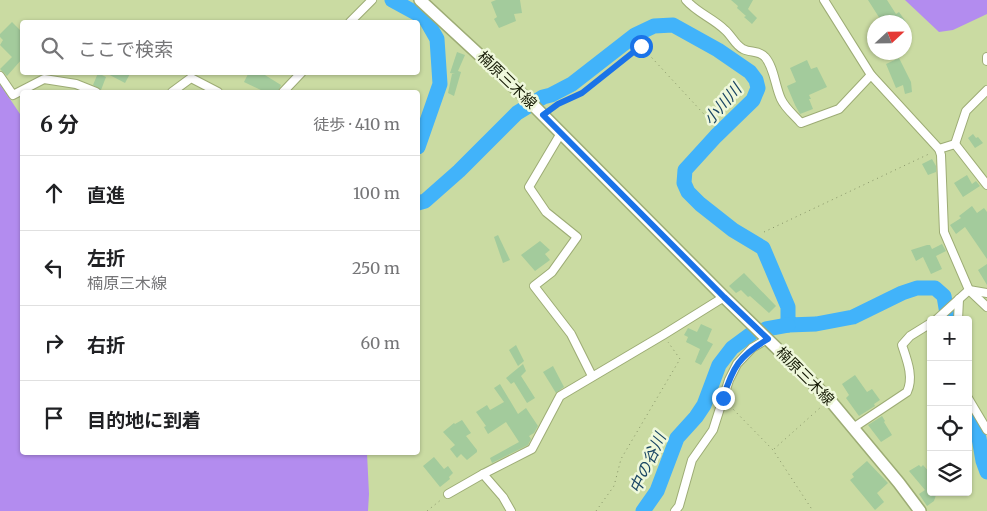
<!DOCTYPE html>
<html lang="ja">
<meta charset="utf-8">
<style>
:root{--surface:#fff;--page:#f6f6f6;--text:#202124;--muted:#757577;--line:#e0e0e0}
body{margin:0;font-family:Merriweather,"Noto Sans JP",serif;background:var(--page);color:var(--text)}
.controls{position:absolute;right:15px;bottom:15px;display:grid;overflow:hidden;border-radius:5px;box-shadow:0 1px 4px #0004}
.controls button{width:45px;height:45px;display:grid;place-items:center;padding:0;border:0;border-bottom:1px solid var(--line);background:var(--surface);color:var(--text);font:25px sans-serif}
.compass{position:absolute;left:867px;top:15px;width:45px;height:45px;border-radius:50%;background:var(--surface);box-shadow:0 1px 4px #0004;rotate:68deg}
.stop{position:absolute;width:15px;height:15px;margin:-11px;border:4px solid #1a73e8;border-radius:50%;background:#fff}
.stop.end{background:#1a73e8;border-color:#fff;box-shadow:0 1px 5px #0008}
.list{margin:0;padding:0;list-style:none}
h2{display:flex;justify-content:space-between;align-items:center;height:65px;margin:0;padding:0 20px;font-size:21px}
h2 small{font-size:16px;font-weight:400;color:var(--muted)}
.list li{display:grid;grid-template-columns:32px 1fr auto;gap:15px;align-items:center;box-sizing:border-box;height:75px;padding:0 20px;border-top:1px solid var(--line)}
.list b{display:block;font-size:19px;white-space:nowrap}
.list p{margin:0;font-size:16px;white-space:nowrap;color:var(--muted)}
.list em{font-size:16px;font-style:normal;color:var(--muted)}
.icon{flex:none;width:28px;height:28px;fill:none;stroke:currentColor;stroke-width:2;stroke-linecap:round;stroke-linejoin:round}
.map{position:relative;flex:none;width:987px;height:511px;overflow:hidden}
.search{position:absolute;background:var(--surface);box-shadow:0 1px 4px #0004;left:20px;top:20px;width:400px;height:55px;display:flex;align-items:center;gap:12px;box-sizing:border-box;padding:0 18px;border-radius:5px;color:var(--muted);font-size:19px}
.panel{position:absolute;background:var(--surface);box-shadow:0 1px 4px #0004;left:20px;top:90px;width:400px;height:365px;border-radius:5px}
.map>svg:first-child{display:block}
</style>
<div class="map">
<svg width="987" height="511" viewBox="0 0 987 511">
<rect width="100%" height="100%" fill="#cadba2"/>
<g fill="#b38cef">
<path d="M905,0H987V14L953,30L939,32Z"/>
<path d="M0,84L22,117V452L367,453L369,494L368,511H0Z"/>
</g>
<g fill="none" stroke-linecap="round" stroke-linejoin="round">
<g stroke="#41b3fa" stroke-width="15">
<path d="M392,0L425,18L437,39L440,84L418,147"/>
<path d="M418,203L425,201L459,171L517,113L543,97L551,95L572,84L635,35L654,26L673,25L718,50L750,72L756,80L758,88L753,100L716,136L685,170L684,183L688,192L700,204L733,230L763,248L788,307V325L816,324L853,317L902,293L917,288H935L944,296L948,320"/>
<path d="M766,329L788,325"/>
<path d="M968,419L979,438L983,461L987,472"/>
<path d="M643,511L657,491L677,438L696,417L704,405L719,365L732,348L751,334"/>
</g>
</g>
<g fill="#a3cb9c">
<path d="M496,0H520L522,13L514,14L516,21L499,28L494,19L497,17L491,2Z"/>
<path d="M731,0H753L748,9L757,18L752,24L744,17L746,16L737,8L738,6Z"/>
<path d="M868,0H887L896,14L899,12L906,22H882Z"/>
<path d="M12,22L22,32V59L7,76L0,69L12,57L0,45L3,40L0,37V34Z"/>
<path d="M457,52L465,55L458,71L461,72L454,96L448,93L452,74H455L450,73Z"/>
<path d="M899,58L911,82L912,92L905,94L903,85L896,88L886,64Z"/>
<path d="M807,60L811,69L817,67L827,87L809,95L811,99H809L813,109L800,114L795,105L787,86L796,82L790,68Z"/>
<path d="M104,72H131L125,83Z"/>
<path d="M249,72H260L281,85L278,92H265L244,82Z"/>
<path d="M98,73L106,77L101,90L93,85Z"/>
<path d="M973,134L976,138L978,137L983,143L975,148L968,138Z"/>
<path d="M932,159L936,166V172L928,175L922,164Z"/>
<path d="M967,175L972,184L976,181L980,186L963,197L954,183Z"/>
<path d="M972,206L977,213L984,208L987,212V259L965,227L956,234L950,225L961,218L959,216Z"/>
<path d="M498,235L510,260L503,263L494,237Z"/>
<path d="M540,241L550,250L545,254L550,260L535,271L521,255Z"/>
<path d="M942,244L946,251L936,256L942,269L931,274L923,257L916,261L911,250L927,245H930L932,249Z"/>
<path d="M987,264V285L978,270Z"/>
<path d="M744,273L776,306L769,313L750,296L748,297L741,290L736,293L729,286Z"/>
<path d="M701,324L712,329L707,341L713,344L701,365L695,362L700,349L686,342L688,337L684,335L688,328L697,332Z"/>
<path d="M516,345L524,361L518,366L509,350Z"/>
<path d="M523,364L526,371L521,376L535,398L527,403L514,382L511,384L506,378Z"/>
<path d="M553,366L564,387L556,393L543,372Z"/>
<path d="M855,375L867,392L872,389L880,400L874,404L875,406L859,416L846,398L849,395L842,384Z"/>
<path d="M500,384L518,414L526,408L538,426L534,433L529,436L531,439L528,445L492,463L490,458L519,442L506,422L488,434L484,427L486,426L476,412L487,405L490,410L504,402L494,388Z"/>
<path d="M882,416L885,421L884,422L892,435L881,442L868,425Z"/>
<path d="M462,420L471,433L466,436L477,450V452L467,460L461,454L457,458L450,449L455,445L443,432L454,423L455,424Z"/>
<path d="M434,457L444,469L448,466L453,473L449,477L450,479L440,487L423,466Z"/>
<path d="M867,461L888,483L877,493L884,502L875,510L850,480L854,477L852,474Z"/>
<path d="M919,465L921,467L923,465L931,474V492H937L934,501L927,506L919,494L925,490L909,471Z"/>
</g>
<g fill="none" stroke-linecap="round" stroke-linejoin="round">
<defs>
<g id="minor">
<path d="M686,0C697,13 713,18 725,30C732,36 735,45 743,49C750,53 759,50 765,57C774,67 775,86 781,99C785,108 794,115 801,123L839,109L871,75L824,0"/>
<path d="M350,22L372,0"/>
<path d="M987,57V61"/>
<path d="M871,75L939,149L941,155L944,232L969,290L987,307"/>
<path d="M0,76L13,95L44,79L76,84L96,92"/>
<path d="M172,92L191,78L218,92"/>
<path d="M283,92L302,72"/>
<path d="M561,133L529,187L546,212L577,237L552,272L534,286L571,334L592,376"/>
<path d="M955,144L966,111L987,90"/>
<path d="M939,149L955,144L987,185"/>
<path d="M936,320L969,290L987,293"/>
<path d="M958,320L959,299"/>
<path d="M968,398L987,430"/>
<path d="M853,428L907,392C914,377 907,360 902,345L910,336L931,323"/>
<path d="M483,474L503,497L511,511"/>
<path d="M448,494L483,474L532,449L560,396L663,335L724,297"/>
<path d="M675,511L679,506L692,460L713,430L729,380L737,364L752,348L767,339"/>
</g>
<path id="secondary" d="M420,0L526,98L724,297L829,399L899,483L920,511"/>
</defs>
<use href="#minor" stroke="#9dac75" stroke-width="10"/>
<use href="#secondary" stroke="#9dac75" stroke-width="14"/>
<g stroke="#869367" stroke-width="1" stroke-dasharray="1 4" stroke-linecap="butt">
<path d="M552,108L557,104L582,93L641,46L714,125"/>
<path d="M764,232L931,153"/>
<path d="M730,406L773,450L813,511"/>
<path d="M774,449L821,407"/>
<path d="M427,511L442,499"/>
<path d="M596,511L614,486L621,459L680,359L668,342"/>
</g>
<use href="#minor" stroke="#fff" stroke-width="8"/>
<use href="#secondary" stroke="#fff" stroke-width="11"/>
</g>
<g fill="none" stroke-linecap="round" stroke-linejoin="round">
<path stroke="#1a73e8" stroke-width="6" d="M641,46L582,93L558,104L543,115L724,297L768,339C739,356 733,367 723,398"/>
</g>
<g text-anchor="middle" stroke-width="5" stroke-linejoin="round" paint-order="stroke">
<g font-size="15" fill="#141904" stroke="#eff8db">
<text transform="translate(507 80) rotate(44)" y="5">楠原三木線</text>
<text transform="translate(805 376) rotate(45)" y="5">楠原三木線</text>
</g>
<g font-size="16" font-style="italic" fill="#1a4664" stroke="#eff8db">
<text transform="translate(722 104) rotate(-49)" y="6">小川川</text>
<text transform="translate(647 463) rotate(-65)" y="6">中の谷川</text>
</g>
</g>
</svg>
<div class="controls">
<button>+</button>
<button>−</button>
<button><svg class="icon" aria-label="locate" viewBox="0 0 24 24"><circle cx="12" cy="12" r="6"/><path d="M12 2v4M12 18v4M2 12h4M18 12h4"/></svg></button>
<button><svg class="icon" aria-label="layers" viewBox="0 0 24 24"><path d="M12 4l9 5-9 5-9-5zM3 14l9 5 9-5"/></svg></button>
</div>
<svg class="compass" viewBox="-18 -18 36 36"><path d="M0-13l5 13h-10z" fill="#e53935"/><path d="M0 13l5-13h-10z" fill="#757577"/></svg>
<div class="stop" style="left:641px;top:46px"></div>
<div class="stop end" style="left:723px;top:398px"></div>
<div class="search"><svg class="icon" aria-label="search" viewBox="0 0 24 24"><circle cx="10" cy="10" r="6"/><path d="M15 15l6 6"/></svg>ここで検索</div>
<section class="panel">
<h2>6 分<small>徒歩 · 410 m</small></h2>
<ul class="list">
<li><svg class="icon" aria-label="ahead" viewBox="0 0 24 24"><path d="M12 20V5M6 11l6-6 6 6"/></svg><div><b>直進</b></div><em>100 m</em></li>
<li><svg class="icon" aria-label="left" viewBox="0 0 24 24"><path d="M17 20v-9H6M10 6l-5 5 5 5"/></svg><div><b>左折</b><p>楠原三木線</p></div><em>250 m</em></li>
<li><svg class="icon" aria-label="right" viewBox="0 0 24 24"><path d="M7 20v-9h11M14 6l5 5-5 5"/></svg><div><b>右折</b></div><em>60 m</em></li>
<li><svg class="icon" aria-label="arrive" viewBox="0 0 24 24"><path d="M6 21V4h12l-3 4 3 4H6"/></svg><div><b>目的地に到着</b></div></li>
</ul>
</section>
</div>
